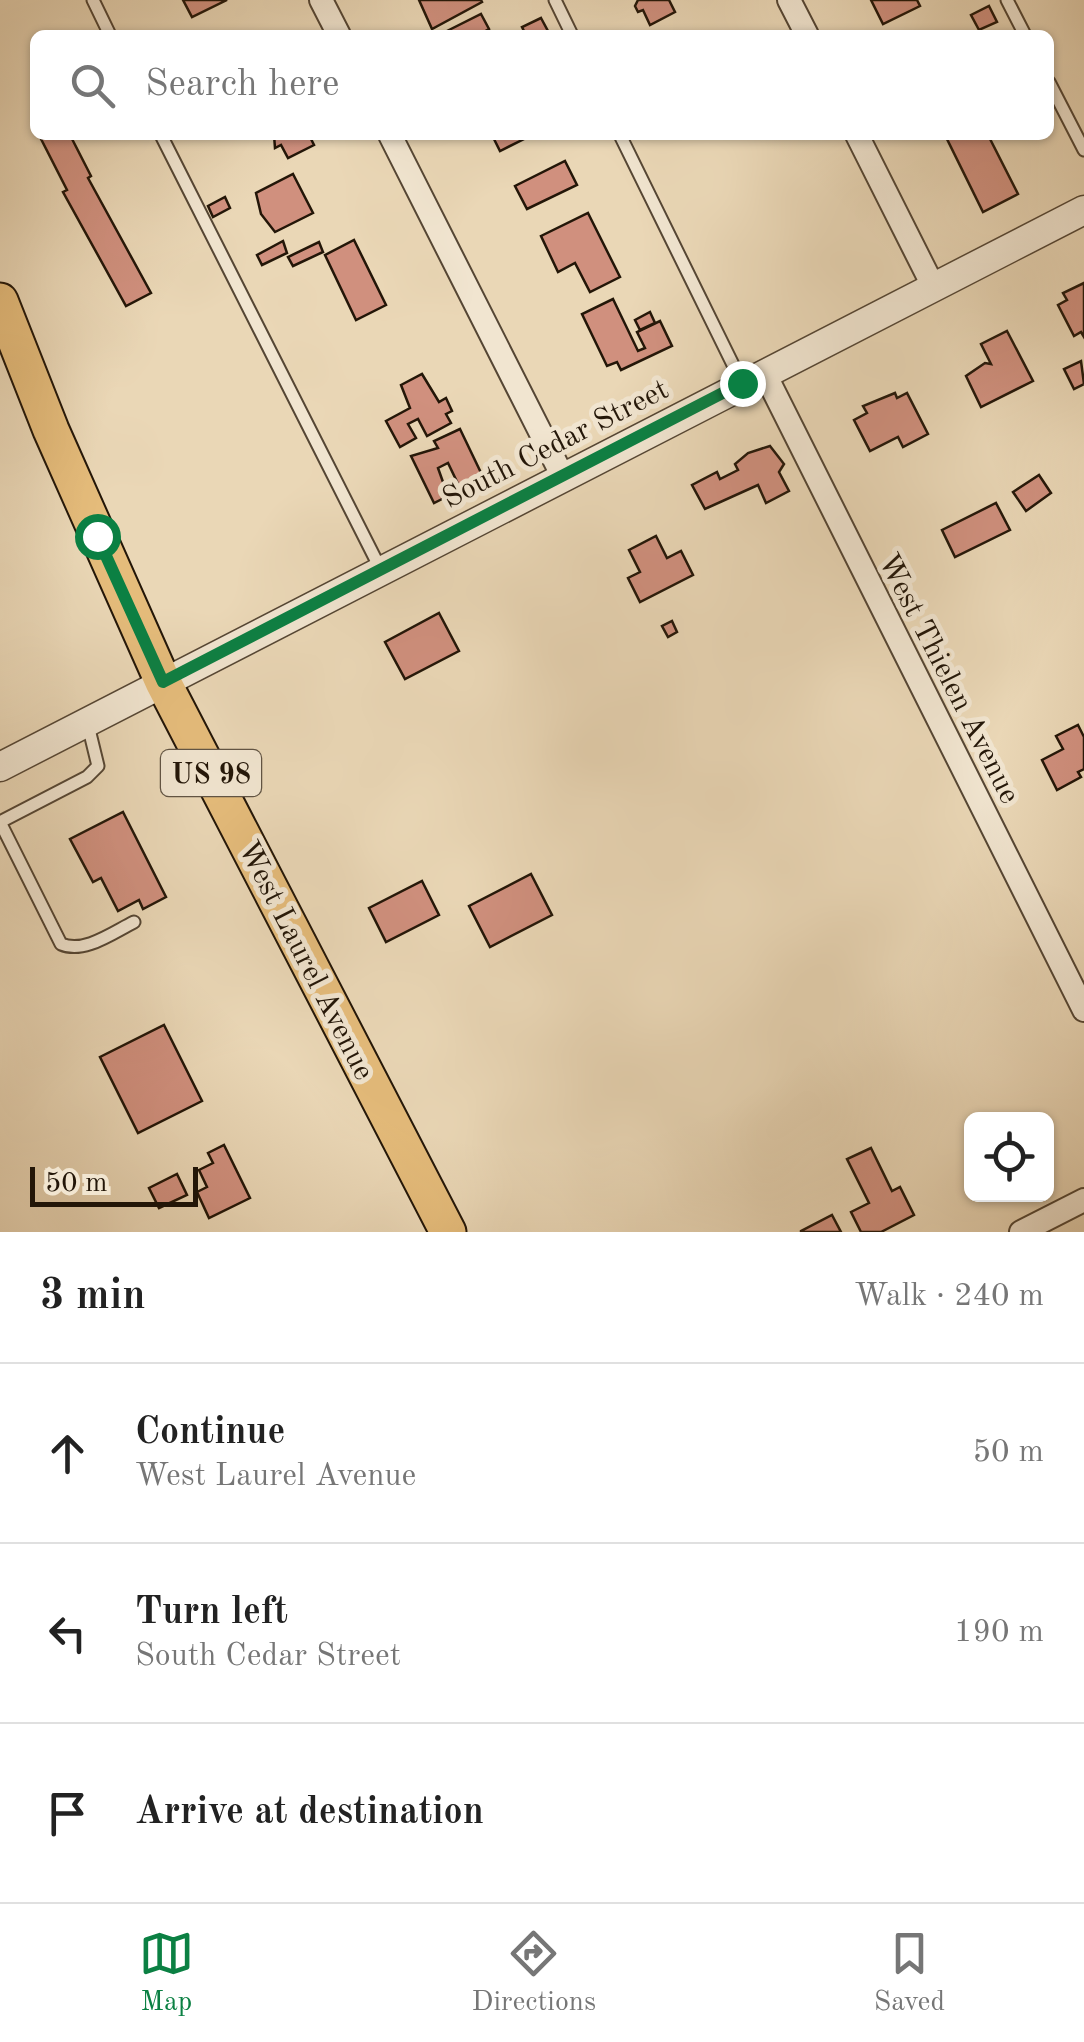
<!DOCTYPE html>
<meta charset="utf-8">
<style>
:root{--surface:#fff;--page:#f2f2f2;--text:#222;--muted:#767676;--line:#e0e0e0;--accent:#0b8043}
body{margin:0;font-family:"Old Standard TT",serif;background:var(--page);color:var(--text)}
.controls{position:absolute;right:30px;bottom:30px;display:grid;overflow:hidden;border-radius:15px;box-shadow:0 2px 8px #0004}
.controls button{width:90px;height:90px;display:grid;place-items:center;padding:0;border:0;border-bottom:2px solid var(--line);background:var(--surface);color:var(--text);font:50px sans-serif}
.scale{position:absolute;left:30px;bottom:25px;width:168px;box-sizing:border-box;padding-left:10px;border:5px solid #231608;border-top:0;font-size:28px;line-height:35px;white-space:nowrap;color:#231608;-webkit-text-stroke:8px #f1e5d0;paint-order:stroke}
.stop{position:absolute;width:30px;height:30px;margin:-22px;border:8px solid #0b8043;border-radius:50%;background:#fff}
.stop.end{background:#0b8043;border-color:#fff;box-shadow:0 2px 10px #0008}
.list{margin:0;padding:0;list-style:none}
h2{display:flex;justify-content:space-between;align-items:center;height:130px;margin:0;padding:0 40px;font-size:42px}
h2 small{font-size:32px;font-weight:400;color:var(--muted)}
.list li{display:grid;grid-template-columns:65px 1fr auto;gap:30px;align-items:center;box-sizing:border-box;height:180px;padding:0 40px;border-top:2px solid var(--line)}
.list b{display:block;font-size:38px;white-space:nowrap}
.list p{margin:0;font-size:32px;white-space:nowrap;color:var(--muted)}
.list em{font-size:32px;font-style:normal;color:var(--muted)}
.icon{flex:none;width:55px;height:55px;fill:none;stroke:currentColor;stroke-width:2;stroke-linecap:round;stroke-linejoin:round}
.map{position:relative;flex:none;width:1084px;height:1232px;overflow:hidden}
.search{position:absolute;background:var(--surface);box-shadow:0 2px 8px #0004;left:30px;right:30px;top:30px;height:110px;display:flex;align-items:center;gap:25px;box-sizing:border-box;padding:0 35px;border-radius:15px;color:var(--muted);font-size:38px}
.sheet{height:670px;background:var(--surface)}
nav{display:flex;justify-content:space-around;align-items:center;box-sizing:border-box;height:140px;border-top:2px solid var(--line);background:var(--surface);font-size:28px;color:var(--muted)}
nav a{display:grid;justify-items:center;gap:5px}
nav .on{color:var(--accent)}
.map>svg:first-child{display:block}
</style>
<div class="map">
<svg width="1084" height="1232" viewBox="0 0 1084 1232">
<rect width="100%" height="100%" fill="#ead7b6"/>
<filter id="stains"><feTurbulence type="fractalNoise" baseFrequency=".002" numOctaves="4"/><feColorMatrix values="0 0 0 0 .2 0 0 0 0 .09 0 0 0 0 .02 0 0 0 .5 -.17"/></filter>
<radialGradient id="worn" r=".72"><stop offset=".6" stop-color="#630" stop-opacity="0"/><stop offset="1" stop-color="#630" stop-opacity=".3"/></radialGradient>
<g fill="#d0907e" stroke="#231608" stroke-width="2.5">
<path d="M183,0H227L192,17Z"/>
<path d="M419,0H481L482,2L432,29Z"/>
<path d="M638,0H669L675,12L650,25L643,10L638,12L635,6Z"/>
<path d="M871,0H917L920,6L883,24Z"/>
<path d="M989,6L997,22L979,30L971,15Z"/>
<path d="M481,14L489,29L478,35H439Z"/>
<path d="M541,18L549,33L526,35L522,27Z"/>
<path d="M39,135H70L91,176L88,178L151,293L126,306L63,192L67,190Z"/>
<path d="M274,135H309L314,145L288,158L281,145L275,148Z"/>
<path d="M492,135H528V137L500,151Z"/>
<path d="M956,135H988L1018,194L983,212L947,139Z"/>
<path d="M565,161L577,185L527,209L515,186Z"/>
<path d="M293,174L313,213L275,232L261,214L256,193Z"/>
<path d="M225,197L230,208L213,217L208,206Z"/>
<path d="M588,213L620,277L590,292L575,263L558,272L541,236Z"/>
<path d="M354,240L386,305L356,320L325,255Z"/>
<path d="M283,241L287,253L262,265L257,255Z"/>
<path d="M319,242L323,252L293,266L288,257Z"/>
<path d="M1084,283V337L1081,332L1074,336L1058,305L1067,300L1063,293Z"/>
<path d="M613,299L638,351L645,348L637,332L660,321L672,346L621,370L617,362L607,366L582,314Z"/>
<path d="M650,312L655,323L640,330L635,320Z"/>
<path d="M1007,331L1033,381L981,407L966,376L985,363L991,364L981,344Z"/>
<path d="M1081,361L1084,384L1074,389L1064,369Z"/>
<path d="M422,374L439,402L446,398L452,411L446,414L451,423L427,436L418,419L408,424L416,438L400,447L386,421L410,408L401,385Z"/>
<path d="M895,393L897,398L907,393L928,434L903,447L898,437L870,451L854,420L867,413L863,406Z"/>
<path d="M460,429L483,477L460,488L448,463L438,468L448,496L434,503L411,456L438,448L434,441Z"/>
<path d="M770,446L784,464L779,472L789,491L766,503L758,485L705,509L692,485L717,472L720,479L738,470L735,464L748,453Z"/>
<path d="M1039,475L1051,493L1026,511L1013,492Z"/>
<path d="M996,503L1010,530L955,557L942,530Z"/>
<path d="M656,536L667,558L681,551L693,575L640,602L628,578L640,572L629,550Z"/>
<path d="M439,613L459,651L405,679L385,642Z"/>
<path d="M672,621L677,632L668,637L662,626Z"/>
<path d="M1078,725L1084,737V769L1078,772L1081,777L1057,790L1042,760L1063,749L1056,736Z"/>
<path d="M123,812L166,897L143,909L139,900L118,911L101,878L93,882L70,839Z"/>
<path d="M531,874L552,915L490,947L469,906Z"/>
<path d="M422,881L439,915L386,942L369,908Z"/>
<path d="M164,1025L202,1101L138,1133L100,1057Z"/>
<path d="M224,1145L250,1198L209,1218L197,1192L207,1187L199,1170L213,1163L208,1153Z"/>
<path d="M871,1148L892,1191L900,1187L914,1215L881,1232H861L851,1212L869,1203L847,1159Z"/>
<path d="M177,1174L187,1195L159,1208L149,1188Z"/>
<path d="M832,1215L841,1232H801V1231Z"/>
</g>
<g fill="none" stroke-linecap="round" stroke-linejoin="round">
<defs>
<g id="service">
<path d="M93,0L110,35"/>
<path d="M555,0L572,35"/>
<path d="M1007,0L1025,35"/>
<path d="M1049,82L1084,150"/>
<path d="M161,135L380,568"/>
<path d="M620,135L742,383"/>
<path d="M0,822L61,944C84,954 112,933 134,922"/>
<path d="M0,822L87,777L98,766L88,725"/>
</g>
<g id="minor">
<path d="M321,0L339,35"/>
<path d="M789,0L807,35"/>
<path d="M390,135L562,475"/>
<path d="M857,135L933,286"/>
<path d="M764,372L1084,1010"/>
<path d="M1021,1232L1084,1200"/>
</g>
<path id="tertiary" d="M0,767L1084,210"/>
<path id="primary" d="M0,301L51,430L163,682L448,1232"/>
</defs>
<use href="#service" stroke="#554634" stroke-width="15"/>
<use href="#minor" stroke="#554634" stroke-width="26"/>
<use href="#tertiary" stroke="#554634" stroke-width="31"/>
<use href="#primary" stroke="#231608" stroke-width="39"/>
<use href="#service" stroke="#f1e5d0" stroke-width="11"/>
<use href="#minor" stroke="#f1e5d0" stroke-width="22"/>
<use href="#tertiary" stroke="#f1e5d0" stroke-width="28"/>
<use href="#primary" stroke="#e5bc7b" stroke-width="35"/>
</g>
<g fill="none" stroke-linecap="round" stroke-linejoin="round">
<path stroke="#0b8043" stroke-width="12" d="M97,536L163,682L742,383"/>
</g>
<g text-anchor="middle" stroke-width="10" stroke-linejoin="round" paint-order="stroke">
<rect fill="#f1e5d0" stroke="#615444" stroke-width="2.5" x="161" y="750" width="100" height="46" rx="8"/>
<g font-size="28" font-weight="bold" fill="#231608">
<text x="211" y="783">US 98</text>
</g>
<g font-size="30" fill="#231608" stroke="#f1e5d0">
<text transform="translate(555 443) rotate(-27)" y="10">South Cedar Street</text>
<text transform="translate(950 678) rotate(63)" y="10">West Thielen Avenue</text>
<text transform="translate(307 960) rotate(63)" y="10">West Laurel Avenue</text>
</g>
</g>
<rect width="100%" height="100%" filter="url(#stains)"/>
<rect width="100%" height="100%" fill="url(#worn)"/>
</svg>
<div class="controls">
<button><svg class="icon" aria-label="locate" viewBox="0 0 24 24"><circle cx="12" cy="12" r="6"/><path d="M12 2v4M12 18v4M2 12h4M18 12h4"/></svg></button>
</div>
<div class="scale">50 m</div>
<div class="stop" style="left:97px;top:536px"></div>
<div class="stop end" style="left:742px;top:383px"></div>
<div class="search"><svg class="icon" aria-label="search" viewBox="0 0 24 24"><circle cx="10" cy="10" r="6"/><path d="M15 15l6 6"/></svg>Search here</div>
</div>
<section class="sheet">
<h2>3 min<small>Walk · 240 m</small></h2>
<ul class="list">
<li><svg class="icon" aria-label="ahead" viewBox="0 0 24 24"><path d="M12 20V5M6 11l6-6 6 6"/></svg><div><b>Continue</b><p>West Laurel Avenue</p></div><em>50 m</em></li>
<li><svg class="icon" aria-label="left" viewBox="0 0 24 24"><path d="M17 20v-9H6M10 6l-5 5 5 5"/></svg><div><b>Turn left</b><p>South Cedar Street</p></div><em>190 m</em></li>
<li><svg class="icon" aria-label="arrive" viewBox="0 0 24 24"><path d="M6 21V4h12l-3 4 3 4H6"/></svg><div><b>Arrive at destination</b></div></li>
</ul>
</section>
<nav>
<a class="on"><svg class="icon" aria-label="map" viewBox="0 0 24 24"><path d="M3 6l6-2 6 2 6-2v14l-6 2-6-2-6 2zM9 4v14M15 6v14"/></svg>Map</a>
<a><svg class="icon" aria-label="directions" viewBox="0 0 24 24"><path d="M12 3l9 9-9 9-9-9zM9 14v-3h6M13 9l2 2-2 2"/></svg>Directions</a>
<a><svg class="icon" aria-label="saved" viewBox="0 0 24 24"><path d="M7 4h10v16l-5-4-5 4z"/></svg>Saved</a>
</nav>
